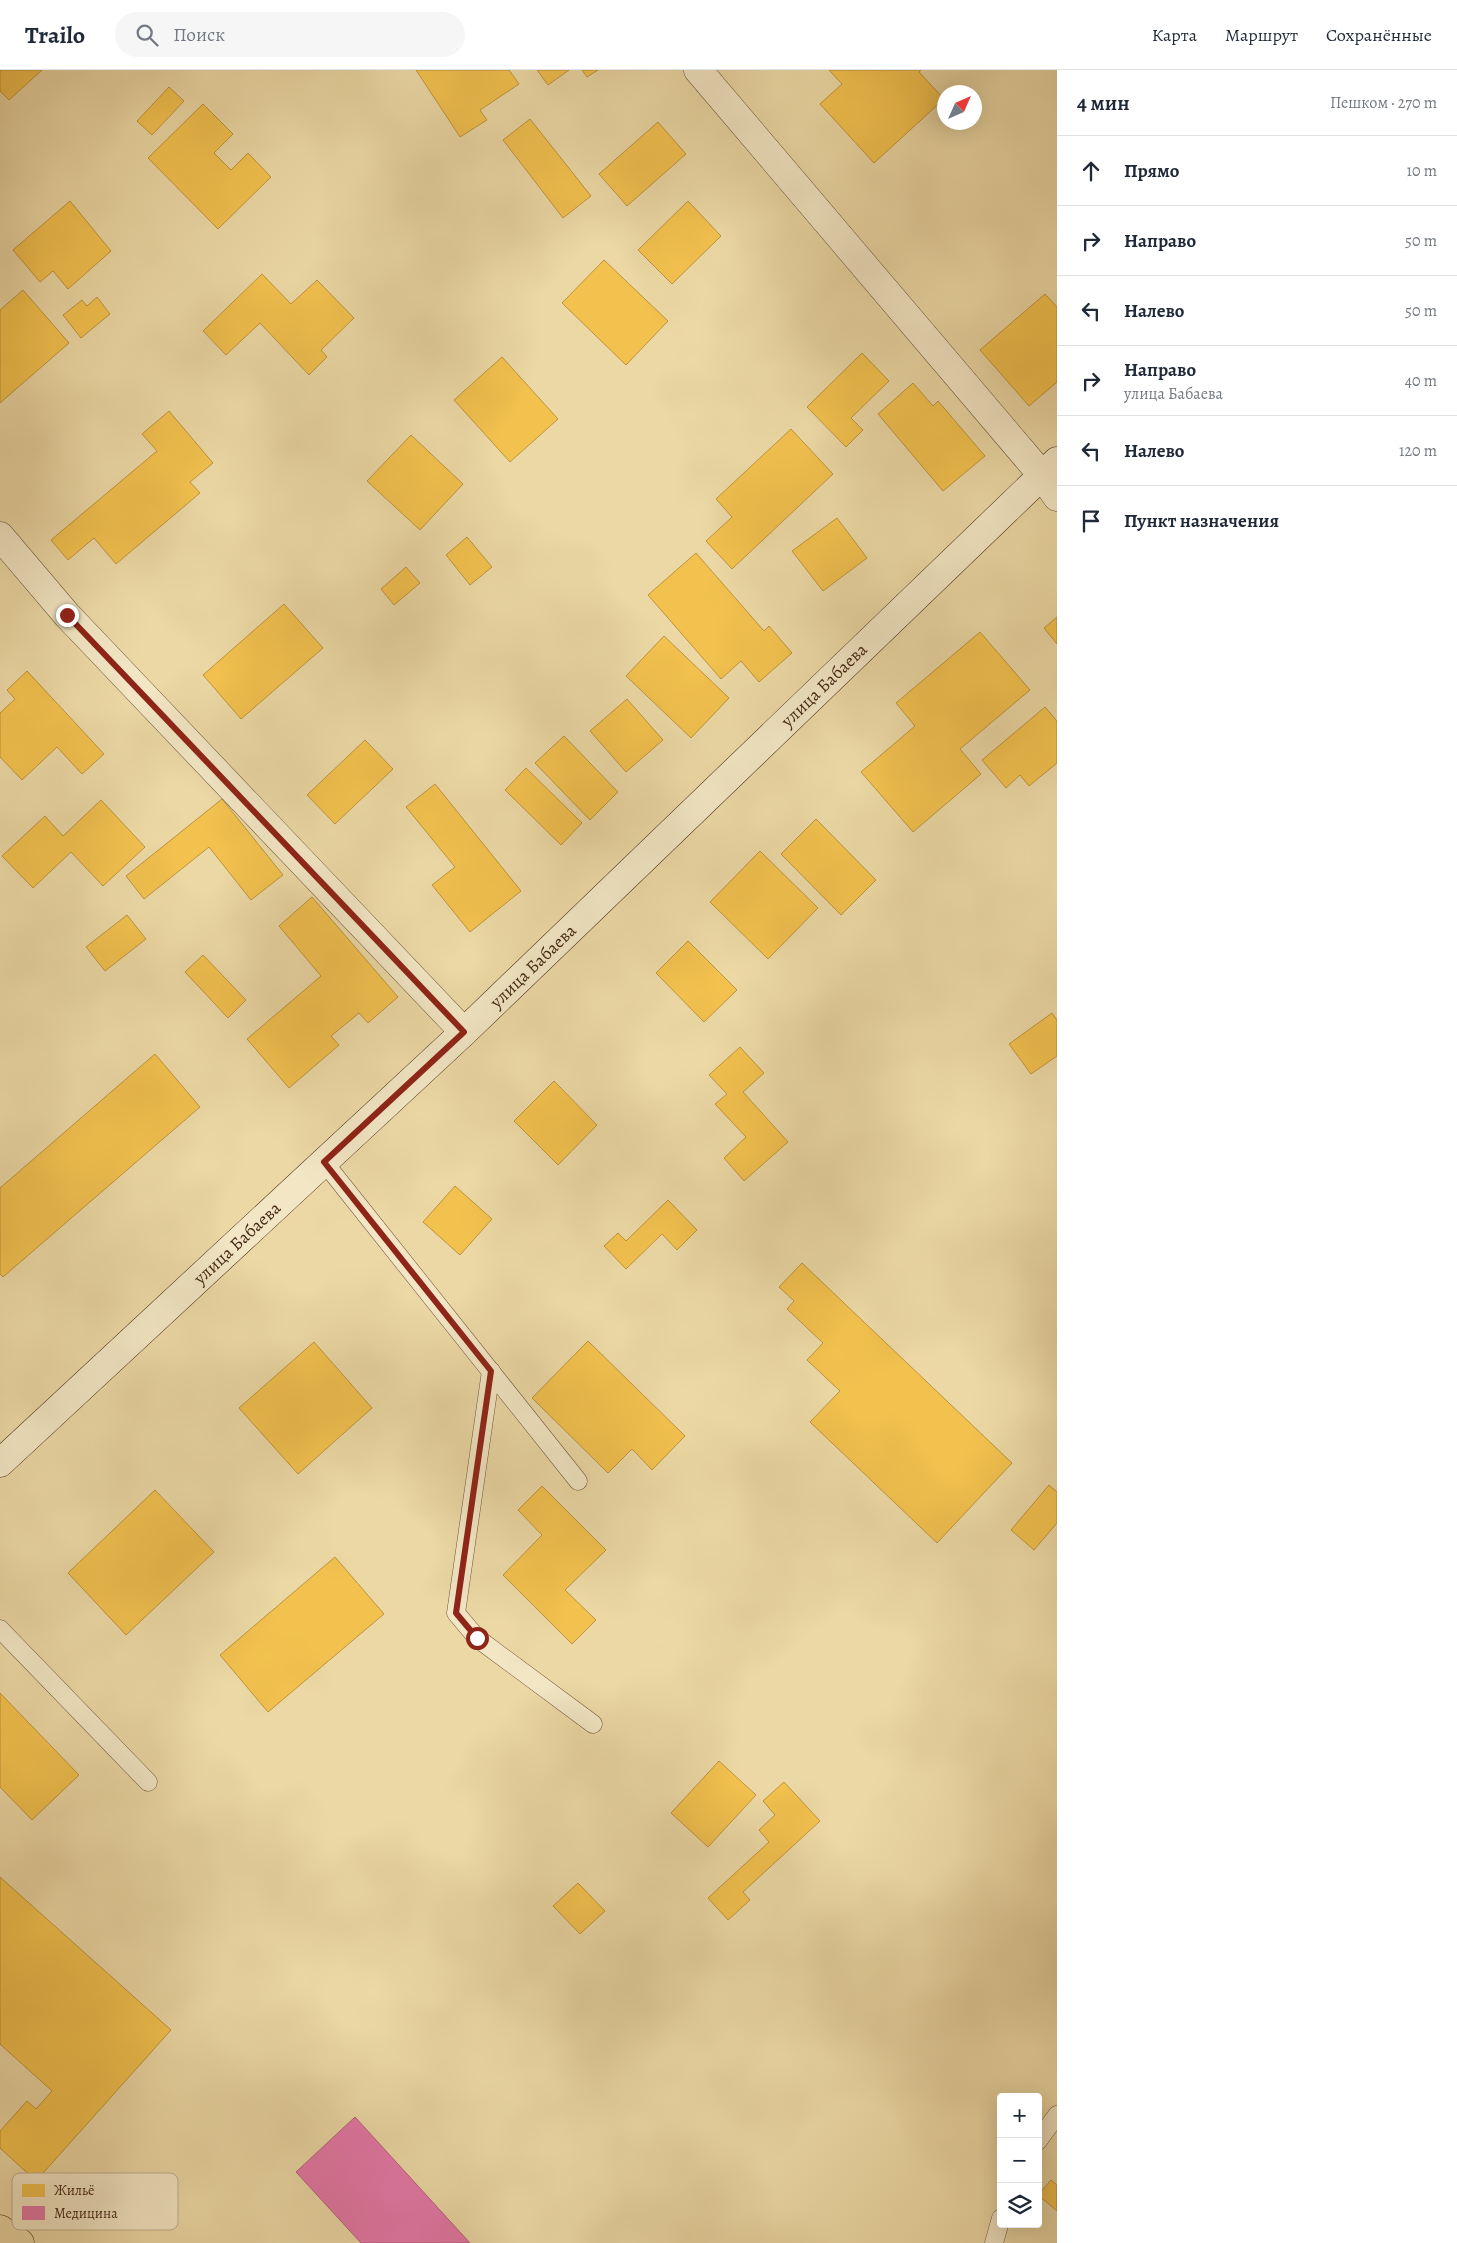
<!DOCTYPE html>
<html lang="ru">
<meta charset="utf-8">
<style>
:root{--surface:#fff;--page:#f6f6f7;--text:#1f2937;--muted:#747a83;--line:#e0e1e3}
body{margin:0;font-family:Alegreya,serif;background:var(--page);color:var(--text)}
.controls{position:absolute;right:15px;bottom:15px;display:grid;overflow:hidden;border-radius:5px;box-shadow:0 5px 20px #0002}
.controls button{width:45px;height:45px;display:grid;place-items:center;padding:0;border:0;border-bottom:1px solid var(--line);background:var(--surface);color:var(--text);font:25px sans-serif}
.compass{position:absolute;left:937px;top:15px;width:45px;height:45px;border-radius:50%;background:var(--surface);box-shadow:0 5px 20px #0002;rotate:45deg}
.stop{position:absolute;width:15px;height:15px;margin:-11px;border:4px solid #8f2418;border-radius:50%;background:#fff}
.stop.end{background:#8f2418;border-color:#fff;box-shadow:0 1px 5px #0008}
.list{margin:0;padding:0;list-style:none}
h2{display:flex;justify-content:space-between;align-items:center;height:65px;margin:0;padding:0 20px;font-size:21px}
h2 small{font-size:16px;font-weight:400;color:var(--muted)}
.list li{display:grid;grid-template-columns:32px 1fr auto;gap:15px;align-items:center;box-sizing:border-box;height:70px;padding:0 20px;border-top:1px solid var(--line)}
.list b{display:block;font-size:19px;white-space:nowrap}
.list p{margin:0;font-size:16px;white-space:nowrap;color:var(--muted)}
.list em{font-size:16px;font-style:normal;color:var(--muted)}
.icon{flex:none;width:28px;height:28px;fill:none;stroke:currentColor;stroke-width:2;stroke-linecap:round;stroke-linejoin:round}
.map{position:relative;flex:none;width:1057px;height:2173px;overflow:hidden}
header{display:flex;align-items:center;gap:30px;box-sizing:border-box;height:70px;padding:0 25px;background:var(--surface);border-bottom:1px solid var(--line)}
header strong{font-size:24px}
nav{display:flex;gap:28px;margin-inline-start:auto;font-size:18px}
.search{width:350px;height:45px;background:var(--page);display:flex;align-items:center;gap:12px;box-sizing:border-box;padding:0 18px;border-radius:28px;color:var(--muted);font-size:19px}
main{display:flex}
aside{flex:1;background:var(--surface)}
.map>svg:first-child{display:block}
</style>
<header>
<strong>Trailo</strong>
<div class="search"><svg class="icon" aria-label="search" viewBox="0 0 24 24"><circle cx="10" cy="10" r="6"/><path d="M15 15l6 6"/></svg>Поиск</div>
<nav><a>Карта</a><a>Маршрут</a><a>Сохранённые</a></nav>
</header>
<main>
<div class="map">
<svg width="1057" height="2173" viewBox="0 0 1057 2173">
<rect width="100%" height="100%" fill="#ebd8a5"/>
<filter id="stains"><feTurbulence type="fractalNoise" baseFrequency=".004" numOctaves="4"/><feColorMatrix values="0 0 0 0 .2 0 0 0 0 .09 0 0 0 0 .02 0 0 0 .5 -.17"/></filter>
<radialGradient id="worn" r=".72"><stop offset=".6" stop-color="#630" stop-opacity="0"/><stop offset="1" stop-color="#630" stop-opacity=".3"/></radialGradient>
<g fill="#f2c14e" stroke="#be933d">
<path d="M0,0H42L9,30L0,21Z"/>
<path d="M416,0H509L519,14L480,40L487,50L460,67Z"/>
<path d="M537,0H569L548,15Z"/>
<path d="M582,0H598L587,7Z"/>
<path d="M829,0H921L919,2L944,29L874,93L820,34L842,14Z"/>
<path d="M169,17L184,31L152,65L137,51Z"/>
<path d="M203,34L233,64L214,83L231,100L248,83L271,107L218,159L148,88Z"/>
<path d="M530,49L591,126L563,148L503,70Z"/>
<path d="M658,52L686,84L627,136L599,104Z"/>
<path d="M70,131L111,181L68,219L53,201L40,212L13,180Z"/>
<path d="M688,131L721,166L672,214L638,180Z"/>
<path d="M604,190L668,251L626,295L562,233Z"/>
<path d="M262,204L291,234L317,210L354,248L321,280L327,287L309,305L260,253L226,285L203,261Z"/>
<path d="M23,220L69,273L0,333V240Z"/>
<path d="M1045,224L1057,237V312L1029,336L980,280Z"/>
<path d="M97,227L110,244L81,268L63,245L82,230L87,236Z"/>
<path d="M862,283L889,311L851,348L863,360L846,377L807,337Z"/>
<path d="M502,287L558,349L510,392L454,330Z"/>
<path d="M913,313L933,336L938,331L985,386L943,421L878,344Z"/>
<path d="M169,341L213,393L190,412L200,423L116,494L94,468L68,490L51,470L157,381L142,364Z"/>
<path d="M791,359L833,404L732,499L706,471L732,447L716,429Z"/>
<path d="M411,365L463,414L420,460L367,411Z"/>
<path d="M837,448L867,488L823,521L792,481Z"/>
<path d="M467,467L492,497L470,515L446,485Z"/>
<path d="M696,483L764,561L769,556L792,583L759,612L741,591L721,609L648,525Z"/>
<path d="M406,497L420,513L394,535L381,519Z"/>
<path d="M284,534L323,578L241,649L203,605Z"/>
<path d="M1057,547V574L1044,558Z"/>
<path d="M980,562L1030,620L960,679L981,704L913,762L861,702L915,656L896,633Z"/>
<path d="M664,566L729,628L691,668L626,606Z"/>
<path d="M27,601L104,684L82,704L57,677L22,710L0,687V643L15,629L7,620Z"/>
<path d="M627,629L663,670L626,702L590,661Z"/>
<path d="M1045,637L1057,651V693L1029,716L1020,705L1006,718L982,690Z"/>
<path d="M564,666L618,722L590,750L535,693Z"/>
<path d="M365,670L393,699L335,754L307,725Z"/>
<path d="M526,698L582,753L561,775L505,720Z"/>
<path d="M435,714L521,821L470,862L432,815L455,797L406,737Z"/>
<path d="M222,729L283,805L251,830L209,777L144,829L126,806Z"/>
<path d="M101,730L145,777L103,816L71,782L33,818L2,786L45,746L63,766Z"/>
<path d="M816,749L876,810L841,845L781,784Z"/>
<path d="M760,781L818,838L768,889L710,832Z"/>
<path d="M312,827L398,927L368,953L359,943L331,966L339,975L289,1018L247,969L321,906L279,856Z"/>
<path d="M127,845L146,869L105,901L86,877Z"/>
<path d="M688,871L737,920L704,952L656,903Z"/>
<path d="M203,885L246,930L228,948L185,902Z"/>
<path d="M1052,943L1057,950V986L1031,1004L1009,974Z"/>
<path d="M740,977L764,1003L743,1022L788,1072L744,1111L724,1088L746,1067L715,1034L727,1024L709,1005Z"/>
<path d="M155,984L200,1037L3,1207L0,1204V1118Z"/>
<path d="M554,1011L597,1055L558,1095L514,1051Z"/>
<path d="M455,1116L492,1149L460,1185L423,1152Z"/>
<path d="M668,1130L697,1160L677,1180L662,1164L626,1199L604,1176L618,1163L626,1171Z"/>
<path d="M802,1193L1012,1393L937,1473L810,1352L840,1321L807,1290L823,1273L787,1239L794,1231L779,1217Z"/>
<path d="M588,1271L685,1366L652,1400L632,1379L608,1403L532,1328Z"/>
<path d="M314,1272L372,1338L298,1404L239,1338Z"/>
<path d="M1049,1415L1057,1422V1453L1034,1480L1011,1460Z"/>
<path d="M542,1416L606,1480L565,1520L596,1550L572,1574L503,1505L542,1465L518,1440Z"/>
<path d="M155,1420L214,1482L126,1565L68,1503Z"/>
<path d="M335,1487L384,1544L268,1642L220,1585Z"/>
<path d="M0,1623L79,1705L32,1750L0,1717Z"/>
<path d="M719,1691L756,1725L708,1777L671,1743Z"/>
<path d="M784,1712L820,1751L743,1822L750,1830L728,1850L708,1828L769,1772L759,1760L775,1745L763,1731Z"/>
<path d="M0,1807L171,1960L36,2111L0,2078V2061L27,2031L36,2039L52,2021L0,1974Z"/>
<path d="M578,1813L605,1841L580,1864L553,1836Z"/>
<path d="M1051,2110L1057,2115V2141L1038,2125Z"/>
</g>
<path fill="#e377a8" stroke="#b45f7c" d="M355,2047L470,2173H361L296,2102Z"/>
<g fill="none" stroke-linecap="round" stroke-linejoin="round">
<defs>
<g id="lane">
<path d="M324,1092L578,1411"/>
<path d="M491,1301L456,1543L477,1568L593,1654"/>
<path d="M0,1559L148,1712"/>
<path d="M1038,2071L1057,2045"/>
<path d="M994,2173L1001,2148"/>
</g>
<g id="street">
<path d="M698,0L1042,405L1057,427"/>
<path d="M0,466L67,545L464,962"/>
</g>
<path id="secondary" d="M0,1393L464,962L1057,391"/>
<path id="primary" d="M0,2159L20,2173"/>
</defs>
<use href="#lane" stroke="#6e543a" stroke-width="19"/>
<use href="#street" stroke="#6e543a" stroke-width="29"/>
<use href="#secondary" stroke="#452816" stroke-width="29"/>
<use href="#primary" stroke="#452816" stroke-width="29"/>
<use href="#lane" stroke="#f2e6c4" stroke-width="18"/>
<use href="#street" stroke="#f2e6c4" stroke-width="28"/>
<use href="#secondary" stroke="#f2e6c4" stroke-width="28"/>
<use href="#primary" stroke="#ebd8a5" stroke-width="28"/>
</g>
<g fill="none" stroke-linecap="round" stroke-linejoin="round">
<path stroke="#8f2418" stroke-width="6" d="M67,545L464,962L324,1092L491,1301L456,1543L477,1568"/>
</g>
<g text-anchor="middle" stroke-width="5" stroke-linejoin="round" paint-order="stroke">
<g font-size="18" fill="#452816" stroke="#f2e6c4">
<text transform="translate(824 615) rotate(-44)" y="6">улица Бабаева</text>
<text transform="translate(533 896) rotate(-44)" y="6">улица Бабаева</text>
<text transform="translate(237 1173) rotate(-43)" y="6">улица Бабаева</text>
</g>
</g>
<rect x="12" y="2103" width="166" height="57" rx="8" fill="#f2e6c4" stroke="#bead90" stroke-width="1"/>
<rect x="22" y="2114" width="23" height="13" fill="#f2c14e"/>
<rect x="22" y="2136" width="23" height="14" fill="#e377a8"/>
<g font-size="14" fill="#452816">
<text x="54" y="2125">Жильё</text>
<text x="54" y="2148">Медицина</text>
</g>
<rect width="100%" height="100%" filter="url(#stains)"/>
<rect width="100%" height="100%" fill="url(#worn)"/>
</svg>
<div class="controls">
<button>+</button>
<button>−</button>
<button><svg class="icon" aria-label="layers" viewBox="0 0 24 24"><path d="M12 4l9 5-9 5-9-5zM3 14l9 5 9-5"/></svg></button>
</div>
<svg class="compass" viewBox="-18 -18 36 36"><path d="M0-13l5 13h-10z" fill="#e53935"/><path d="M0 13l5-13h-10z" fill="#747a83"/></svg>
<div class="stop" style="left:477px;top:1568px"></div>
<div class="stop end" style="left:67px;top:545px"></div>
</div>
<aside>
<h2>4 мин<small>Пешком · 270 m</small></h2>
<ul class="list">
<li><svg class="icon" aria-label="ahead" viewBox="0 0 24 24"><path d="M12 20V5M6 11l6-6 6 6"/></svg><div><b>Прямо</b></div><em>10 m</em></li>
<li><svg class="icon" aria-label="right" viewBox="0 0 24 24"><path d="M7 20v-9h11M14 6l5 5-5 5"/></svg><div><b>Направо</b></div><em>50 m</em></li>
<li><svg class="icon" aria-label="left" viewBox="0 0 24 24"><path d="M17 20v-9H6M10 6l-5 5 5 5"/></svg><div><b>Налево</b></div><em>50 m</em></li>
<li><svg class="icon" aria-label="right" viewBox="0 0 24 24"><path d="M7 20v-9h11M14 6l5 5-5 5"/></svg><div><b>Направо</b><p>улица Бабаева</p></div><em>40 m</em></li>
<li><svg class="icon" aria-label="left" viewBox="0 0 24 24"><path d="M17 20v-9H6M10 6l-5 5 5 5"/></svg><div><b>Налево</b></div><em>120 m</em></li>
<li><svg class="icon" aria-label="arrive" viewBox="0 0 24 24"><path d="M6 21V4h12l-3 4 3 4H6"/></svg><div><b>Пункт назначения</b></div></li>
</ul>
</aside>
</main>
